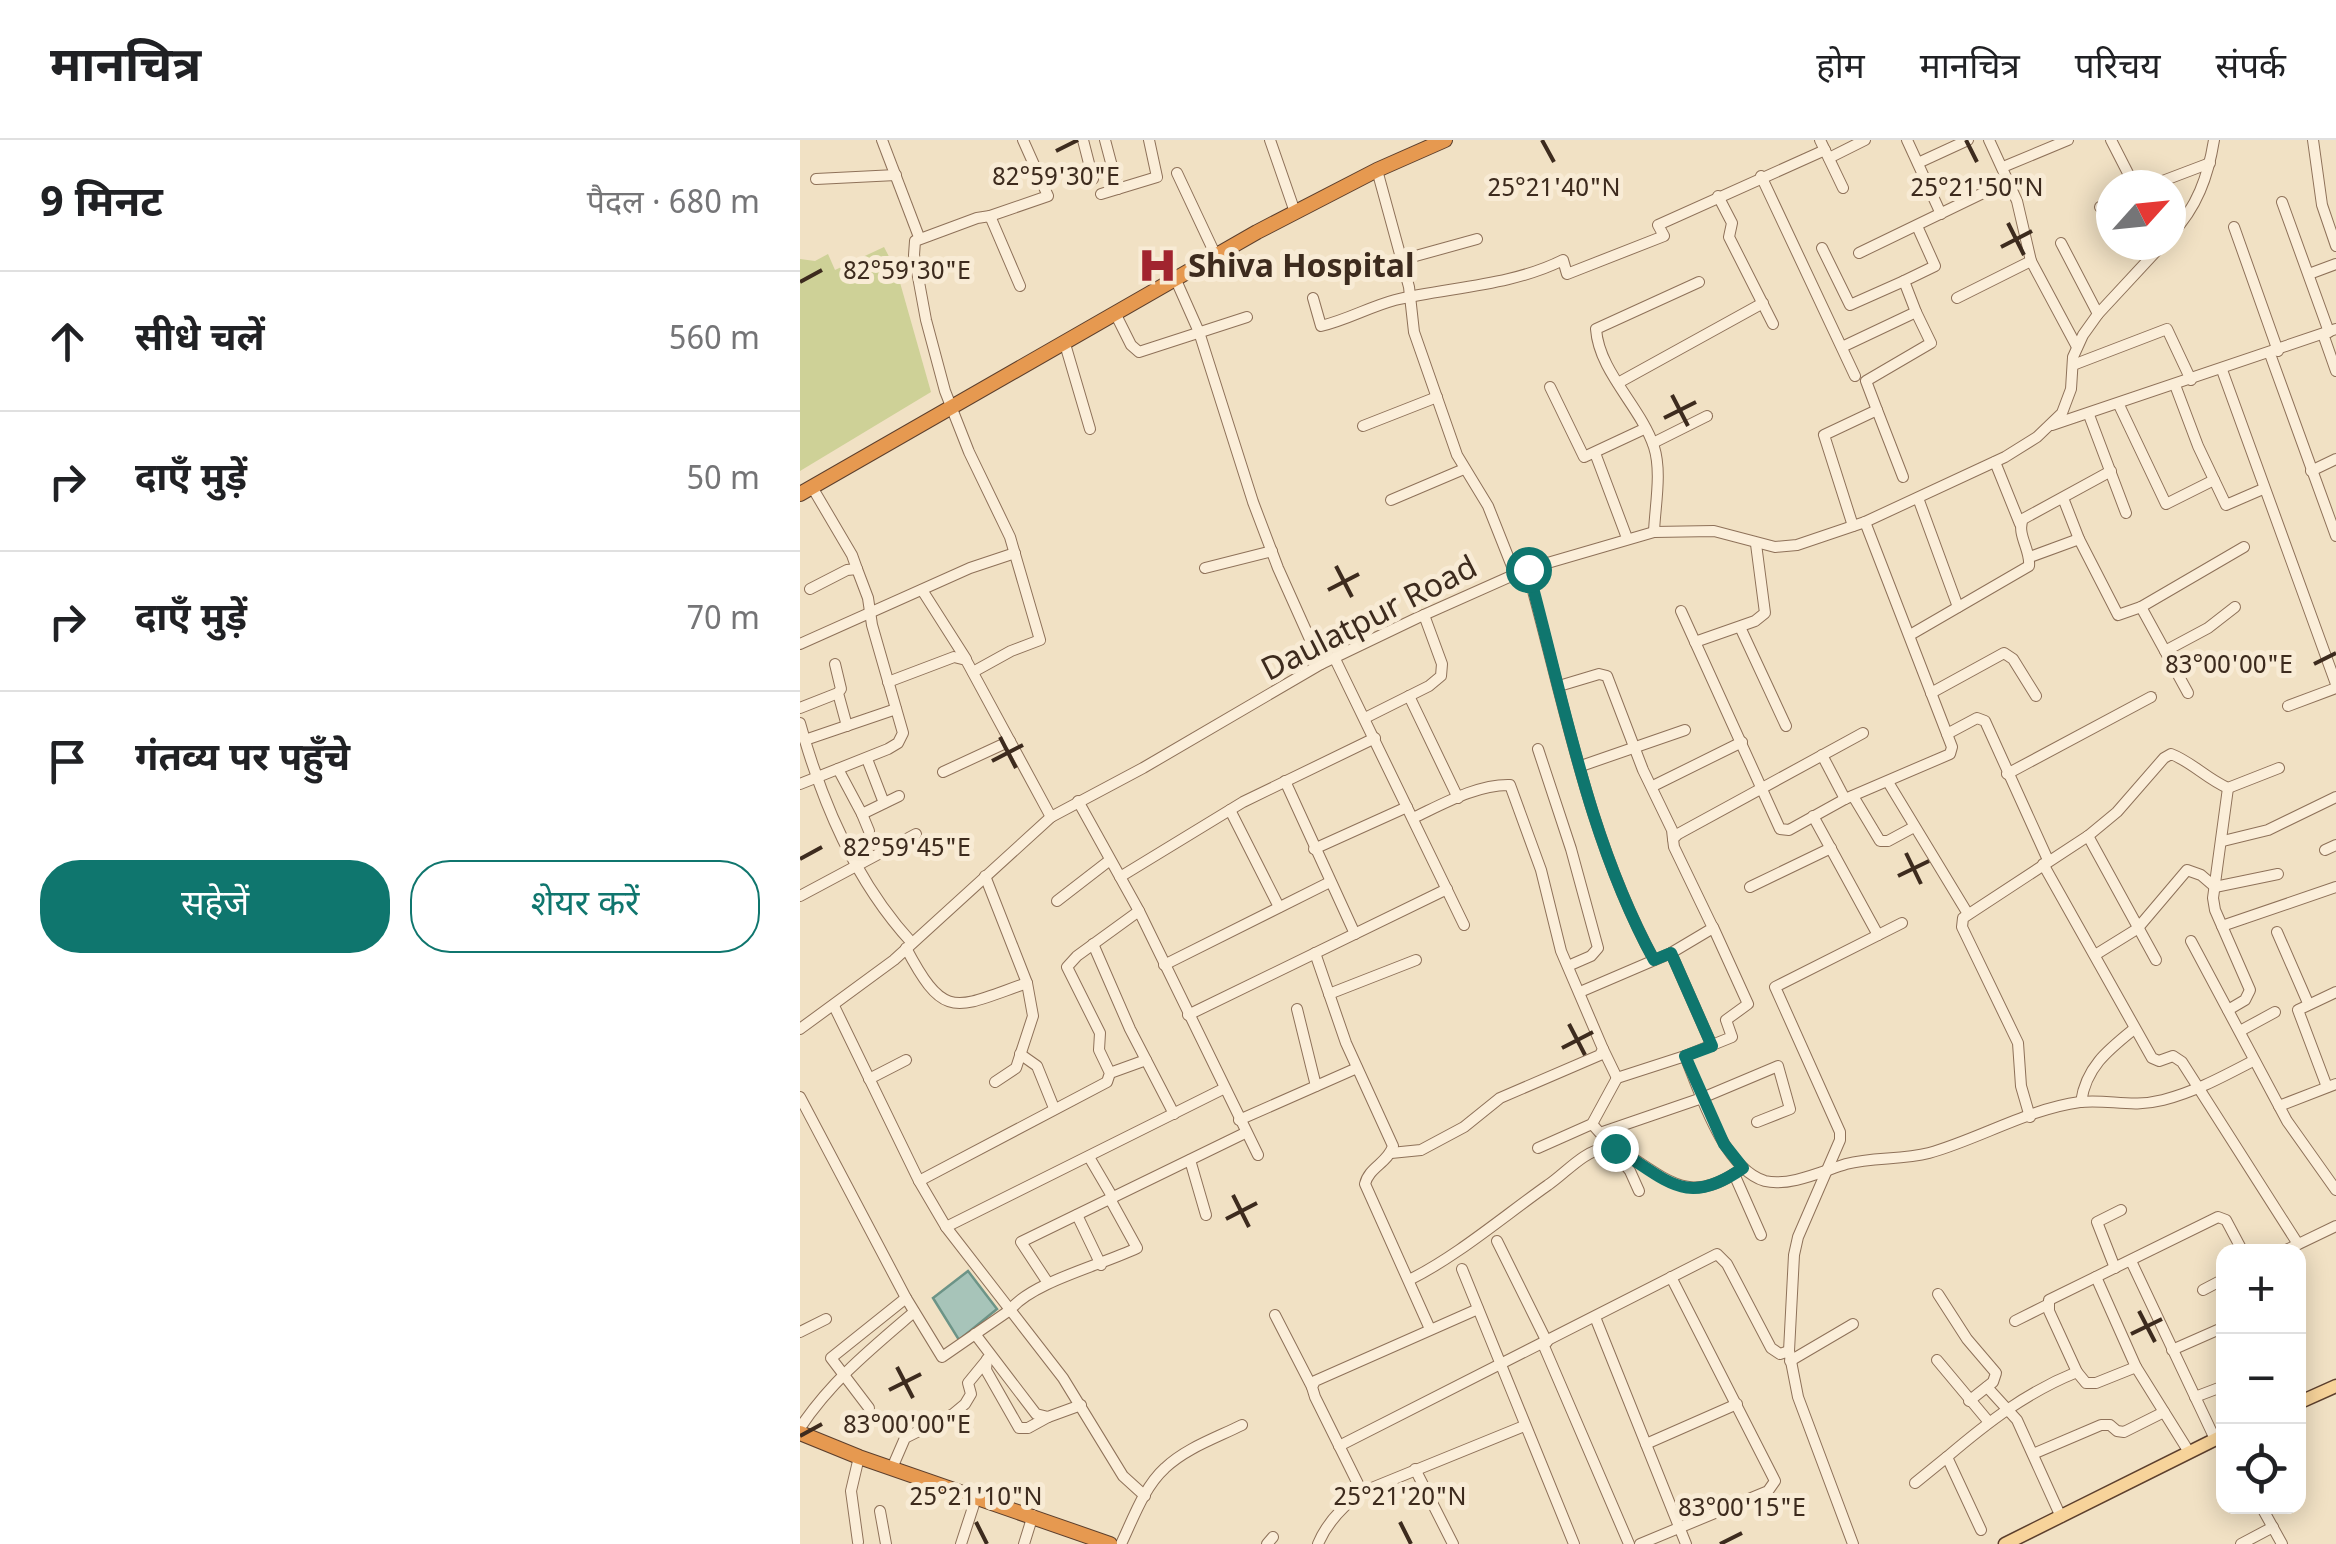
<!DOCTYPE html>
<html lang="hi">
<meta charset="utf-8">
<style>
:root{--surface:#fff;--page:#f2f2f2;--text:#202124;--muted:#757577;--line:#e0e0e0;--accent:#0f766e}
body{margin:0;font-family:Georgia,"Noto Sans Devanagari",serif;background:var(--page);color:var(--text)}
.controls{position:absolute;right:30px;bottom:30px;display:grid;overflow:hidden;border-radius:20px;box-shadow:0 5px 25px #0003}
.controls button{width:90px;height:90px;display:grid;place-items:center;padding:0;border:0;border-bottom:2px solid var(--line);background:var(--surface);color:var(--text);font:50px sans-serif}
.compass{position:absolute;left:1296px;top:30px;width:90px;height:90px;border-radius:50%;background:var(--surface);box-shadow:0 5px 25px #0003;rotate:63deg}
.stop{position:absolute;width:30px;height:30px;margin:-22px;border:8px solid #0f766e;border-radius:50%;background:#fff}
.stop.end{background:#0f766e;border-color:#fff;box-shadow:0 2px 10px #0008}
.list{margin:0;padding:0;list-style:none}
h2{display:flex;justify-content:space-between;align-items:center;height:130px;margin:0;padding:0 40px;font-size:42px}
h2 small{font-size:32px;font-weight:400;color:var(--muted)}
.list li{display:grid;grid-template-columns:65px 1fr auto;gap:30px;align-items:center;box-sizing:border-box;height:140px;padding:0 40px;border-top:2px solid var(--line)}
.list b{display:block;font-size:38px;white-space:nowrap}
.list em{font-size:32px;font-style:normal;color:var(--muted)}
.actions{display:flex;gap:20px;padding:30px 40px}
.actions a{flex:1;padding:22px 0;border:2px solid var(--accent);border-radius:40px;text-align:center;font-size:35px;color:var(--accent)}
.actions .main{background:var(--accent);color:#fff}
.icon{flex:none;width:55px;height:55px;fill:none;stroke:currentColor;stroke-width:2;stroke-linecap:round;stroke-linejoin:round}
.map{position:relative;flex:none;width:1536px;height:1404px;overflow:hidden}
header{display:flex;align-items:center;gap:60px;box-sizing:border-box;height:140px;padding:0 50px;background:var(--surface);border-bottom:2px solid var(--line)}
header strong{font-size:48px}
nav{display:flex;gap:55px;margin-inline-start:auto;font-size:35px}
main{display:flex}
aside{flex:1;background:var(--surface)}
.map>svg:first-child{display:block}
</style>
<header>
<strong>मानचित्र</strong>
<nav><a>होम</a><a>मानचित्र</a><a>परिचय</a><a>संपर्क</a></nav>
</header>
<main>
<aside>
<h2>9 मिनट<small>पैदल · 680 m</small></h2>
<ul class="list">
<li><svg class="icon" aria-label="ahead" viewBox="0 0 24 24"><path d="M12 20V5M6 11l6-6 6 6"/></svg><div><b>सीधे चलें</b></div><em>560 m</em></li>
<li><svg class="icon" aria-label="right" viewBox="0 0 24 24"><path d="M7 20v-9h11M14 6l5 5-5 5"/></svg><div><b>दाएँ मुड़ें</b></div><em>50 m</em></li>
<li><svg class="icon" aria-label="right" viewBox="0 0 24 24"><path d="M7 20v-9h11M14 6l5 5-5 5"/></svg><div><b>दाएँ मुड़ें</b></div><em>70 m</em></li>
<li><svg class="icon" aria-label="arrive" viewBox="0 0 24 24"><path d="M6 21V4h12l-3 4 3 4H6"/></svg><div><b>गंतव्य पर पहुँचे</b></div></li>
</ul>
<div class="actions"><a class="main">सहेजें</a><a>शेयर करें</a></div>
</aside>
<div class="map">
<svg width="1536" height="1404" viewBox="0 0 1536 1404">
<rect width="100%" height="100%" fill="#f1e1c4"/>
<path fill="#ced197" d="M84,107L97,132L131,252L0,331V119L15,121L28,114L35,130Z"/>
<path fill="#a7c4b9" stroke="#6c9487" stroke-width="2.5" d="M168,1131L197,1169L159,1200L133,1158Z"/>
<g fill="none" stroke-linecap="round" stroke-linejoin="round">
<defs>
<g id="minor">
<path d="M82,0L119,97"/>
<path d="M283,0L293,39"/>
<path d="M305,0L318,49"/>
<path d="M470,0L495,72"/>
<path d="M1020,0L1043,48"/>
<path d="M1107,0L1141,74"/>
<path d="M1189,0L1217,61L1231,121L1277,207"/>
<path d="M1311,0L1334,45"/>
<path d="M1513,0L1522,65L1536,106"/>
<path d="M1029,18L1065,0"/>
<path d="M1118,23L1168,0"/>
<path d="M1203,27L1268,0"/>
<path d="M577,30L609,147L614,192L657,315L688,366L715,434"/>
<path d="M377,33L416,116"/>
<path d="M961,36L1055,236"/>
<path d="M16,39L96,35"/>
<path d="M1352,45L1410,23"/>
<path d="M301,54L357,37L349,0"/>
<path d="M918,56L932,83L929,97L973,184"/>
<path d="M1482,62L1529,192"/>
<path d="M1300,67L1311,63"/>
<path d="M190,76L248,56L223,0"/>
<path d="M1434,87L1478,211"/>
<path d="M1371,95C1397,67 1408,37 1414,0"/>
<path d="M1261,103L1298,174"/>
<path d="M1022,108L1050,165L1104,141"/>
<path d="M1059,113L1210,40"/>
<path d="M601,120L677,99"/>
<path d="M1509,134L1536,124"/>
<path d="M375,138L399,192L453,362L478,428L521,524"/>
<path d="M513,158L521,186C547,180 569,167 595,160C650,147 711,146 763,120L767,134L864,96L858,85L1025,10"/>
<path d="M1157,158L1231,121"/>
<path d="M315,173L331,205L339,212L447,177"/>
<path d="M1523,194L1536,231"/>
<path d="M265,204L290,289"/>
<path d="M1042,207L1116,172L1104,141L1135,126L1117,86"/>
<path d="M1470,214L1536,396"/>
<path d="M1273,225L1367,189L1391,240"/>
<path d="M1422,230L1536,544"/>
<path d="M818,243L963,163"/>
<path d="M1375,245L1398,306L1426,365L1463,349"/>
<path d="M750,247L784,317L844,289"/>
<path d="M1319,265L1366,364L1414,340"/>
<path d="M1077,270L1103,337"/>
<path d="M1289,275L1326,373"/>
<path d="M1252,285L1536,189"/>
<path d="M563,286L637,257"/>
<path d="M853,303L907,276"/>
<path d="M795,313L827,398"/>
<path d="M1195,322L1220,384"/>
<path d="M1511,331L1536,319"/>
<path d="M12,347L52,415L57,429"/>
<path d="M1118,358L1158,467"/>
<path d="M1263,358L1279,399L1318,475L1341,467L1444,407"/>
<path d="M591,360L664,329"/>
<path d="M1053,386L1024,295L1077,270L1066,241L1131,203L1116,172"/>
<path d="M854,392C855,366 862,332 854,307C841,267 799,232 796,189L899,142"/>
<path d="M1230,417L1279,399"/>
<path d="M405,428L472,411"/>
<path d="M727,429C764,561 788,699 854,820"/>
<path d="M122,450L166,519"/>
<path d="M1341,467L1388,553"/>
<path d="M881,471L980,689L989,690L1045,659L1150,614L1152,607L1065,382"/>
<path d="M940,487L986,586"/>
<path d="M1110,495L1229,426C1231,410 1216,394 1223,379L1311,331"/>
<path d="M895,502L955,481L965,473L956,404"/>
<path d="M0,504L170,428L215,413"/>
<path d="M1365,511L1408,488L1435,467"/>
<path d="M535,519L664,785"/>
<path d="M35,524L41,549L38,553L47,586"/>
<path d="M173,532L211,511L240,500L210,397L169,312L145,251L126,180L114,115L115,101L177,78L190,76L220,146"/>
<path d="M88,542L154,517L166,520L251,677"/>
<path d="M759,546L799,534L807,536L843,630L872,690L873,699"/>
<path d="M1131,553L1204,513L1213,519L1236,556"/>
<path d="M609,556L658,658"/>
<path d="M1488,566L1536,548"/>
<path d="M0,568L38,553"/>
<path d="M565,578L629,546L641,536L642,524L624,475"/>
<path d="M0,583C22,663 55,741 112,803"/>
<path d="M1147,594L1177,578L1185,581L1248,720"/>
<path d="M5,600L96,569"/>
<path d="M738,609L771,709L798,808L791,816L768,826"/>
<path d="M1022,615L1045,659"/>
<path d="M67,619L84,663"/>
<path d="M781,626L885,590"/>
<path d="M38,629L62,674L99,656"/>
<path d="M143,632L210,601"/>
<path d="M1207,634L1351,557"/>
<path d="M485,641L555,794"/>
<path d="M1088,642L1168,774"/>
<path d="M0,644L88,609L98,603L103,593L72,485L68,458L57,429L47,430L10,449"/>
<path d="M853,646L942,602"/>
<path d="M1428,648L1413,758L1415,770L1450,850L1445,860L1428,870"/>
<path d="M1053,656L1080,701H1088L1114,687"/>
<path d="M278,661L339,771L458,1015"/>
<path d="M430,670L479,767"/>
<path d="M62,674L69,691"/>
<path d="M1013,676L1078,795"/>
<path d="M1288,696L1356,820"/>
<path d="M1423,701L1468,690L1536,657"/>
<path d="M514,709L607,667"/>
<path d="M1525,710L1536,705"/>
<path d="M1243,724L1352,918L1359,921L1373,916L1382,922L1498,1104"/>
<path d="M185,736L227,843L233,876L216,928L195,942"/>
<path d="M320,737L443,662L575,598"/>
<path d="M950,747L1031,708"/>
<path d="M0,756L116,694"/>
<path d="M257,761L310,720"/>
<path d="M1422,786L1536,747"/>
<path d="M1477,792L1508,863"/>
<path d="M1391,801L1487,981L1536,1050"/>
<path d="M293,804L330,889L374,974"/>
<path d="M106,808C145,882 155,868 227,843"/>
<path d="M515,813L546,903L593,1006C588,1023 569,1027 565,1044L630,1189"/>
<path d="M871,813L912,906"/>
<path d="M1295,815L1337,789L1387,730L1401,735L1415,747L1478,734"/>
<path d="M364,825L530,742"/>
<path d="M780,852L871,813L913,788L874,707L873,699L878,694L1063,593"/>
<path d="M529,854L616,820"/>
<path d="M34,866L119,1041L146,1087L263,1238L323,1336L345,1356"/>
<path d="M497,869L516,946"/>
<path d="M388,875L647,749"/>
<path d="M0,889L94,820L251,677L343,628L521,524L617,478L727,429L854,392L914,391L975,407L997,405L1065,382L1205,317L1237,297L1262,273L1271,249L1273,217L1283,195L1298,174L1362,105"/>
<path d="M1440,891L1475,872"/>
<path d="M803,909L817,938L885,916C900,953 924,1029 965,1041C989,1047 1023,1031 1046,1024C1073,1017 1102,1020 1129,1013C1179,999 1228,969 1280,962C1309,959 1332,968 1363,960C1395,952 1424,936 1453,921"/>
<path d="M220,914L237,926L254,968"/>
<path d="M885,916L932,897L926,880L948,864L913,787"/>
<path d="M310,933L346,920"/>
<path d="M69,939L106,920"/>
<path d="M1527,947L1498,870L1536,852"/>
<path d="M0,957L106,1158L142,1217L210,1170C232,1142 302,1125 337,1108L310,1059"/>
<path d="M1281,962C1286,927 1308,910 1334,889"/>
<path d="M1479,966L1536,944"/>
<path d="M1230,977L1221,946L1218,903L1162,787L1163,778L1288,696L1317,672L1364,618L1371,614C1392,622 1407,639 1428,648L1479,628"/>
<path d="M439,980L557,928"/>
<path d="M792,984L800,993L902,958L978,926L990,969L957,982"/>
<path d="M738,1008L792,984L817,938"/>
<path d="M813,1009L830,1031L839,1051"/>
<path d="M591,1013L621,1010L664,987L700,958L800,915L803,909L761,811L741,730L710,645C677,644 641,665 613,678"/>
<path d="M289,1017L313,1058"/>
<path d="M390,1020L406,1075"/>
<path d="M934,1034L961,1095"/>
<path d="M119,1041L307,942L310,933L299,910L300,893L267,827L277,816L339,771"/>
<path d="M277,1075L301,1125"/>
<path d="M146,1087L423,949"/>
<path d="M697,1101L747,1202"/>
<path d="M1482,1112L1536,1086"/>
<path d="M1331,1121L1415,1299"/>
<path d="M1315,1128L1297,1082L1321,1070"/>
<path d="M662,1129L774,1404"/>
<path d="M609,1140C656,1117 704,1076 748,1045C766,1033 783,1011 806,1008C816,1007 825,1014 834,1019C877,1048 896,1061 943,1028"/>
<path d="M248,1143L221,1102L445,993"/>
<path d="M1403,1150L1424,1139"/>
<path d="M1138,1154L1167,1199L1196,1233L1193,1242L1169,1261"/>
<path d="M475,1175L512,1247"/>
<path d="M795,1177L886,1404"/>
<path d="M1215,1181L1247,1165"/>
<path d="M0,1192L26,1179"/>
<path d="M175,1194L236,1274L248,1277L281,1265"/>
<path d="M743,1204L829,1404"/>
<path d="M1372,1210L1422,1188"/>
<path d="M187,1219L186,1230L219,1288H228L248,1277"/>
<path d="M1137,1220L1188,1281"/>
<path d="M990,1221L1053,1184"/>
<path d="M1336,1227L1389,1312"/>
<path d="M1277,1232L1249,1171V1160L1418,1077L1426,1080L1443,1112"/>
<path d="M1187,1247L1217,1280L1261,1377"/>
<path d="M1395,1257L1424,1246"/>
<path d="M69,1268L31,1218L106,1158"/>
<path d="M0,1288C31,1241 72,1208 114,1172"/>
<path d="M846,1304L937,1264"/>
<path d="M539,1306L917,1114L927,1124L971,1208L980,1214L989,1211"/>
<path d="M1233,1314L1301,1285H1310L1317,1291L1324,1292L1364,1272"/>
<path d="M92,1328L105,1298L153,1274L165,1264L171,1254L168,1243L186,1221"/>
<path d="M615,1329L653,1404"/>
<path d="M1115,1343L1147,1317"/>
<path d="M562,1352L515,1257L512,1247L515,1241L678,1169"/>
<path d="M1461,1366L1482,1404"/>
<path d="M80,1371L86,1404"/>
<path d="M1181,1390L1147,1317C1188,1282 1227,1252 1277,1232L1286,1243H1296L1336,1227L1296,1137"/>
<path d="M58,1402L51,1351L59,1317"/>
<path d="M161,1404L177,1355"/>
<path d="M224,1404L233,1375"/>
<path d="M321,1404C333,1379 344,1347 365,1328C386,1308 416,1298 442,1285"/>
<path d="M467,1404L473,1397"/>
<path d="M518,1404C527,1382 543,1366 562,1352L724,1286"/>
<path d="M840,1404L968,1351L975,1341L871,1137"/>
<path d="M1053,1404L998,1257L989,1211L994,1115L998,1097L1040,1000V992L975,847L1102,783"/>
<path d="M1441,1404L1473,1387"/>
</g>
<g id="major">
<path d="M1498,1263L1536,1246"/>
<path d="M1205,1404L1424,1295"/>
</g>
<g id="highway">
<path d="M0,354L457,92L577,30L645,0"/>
<path d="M0,1293L59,1317L310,1404"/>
</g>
</defs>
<use href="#minor" stroke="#8e7159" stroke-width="12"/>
<use href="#major" stroke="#5c3f2d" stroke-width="15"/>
<use href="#highway" stroke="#5c3f2d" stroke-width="16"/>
<use href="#minor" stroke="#fbeed9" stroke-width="10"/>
<use href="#major" stroke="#f7d39a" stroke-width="12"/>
<use href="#highway" stroke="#e69950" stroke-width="14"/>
</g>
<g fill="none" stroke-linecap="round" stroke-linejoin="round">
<path stroke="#0f766e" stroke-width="12" d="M728,429C764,561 788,699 854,820L871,813L912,906L885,916L924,1004L943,1028C885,1069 867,1039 815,1008"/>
</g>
<path fill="none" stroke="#3d2b1e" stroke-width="4" d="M742,0L754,22M1166,0L1177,22M256,11L278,0M1208,83L1224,115M1201,107L1232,91M0,142L22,130M872,255L888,286M864,278L896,262M536,426L552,457M528,450L559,434M1514,524L1536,513M200,597L216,628M192,621L223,605M1106,713L1121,744M0,719L22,707M1098,736L1129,721M769,884L785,915M762,908L793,892M433,1055L449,1087M426,1079L457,1063M1339,1171L1355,1202M1331,1194L1362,1179M97,1227L113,1258M89,1250L121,1234M0,1296L22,1284M176,1382L187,1404M600,1382L611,1404M920,1404L942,1393"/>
<defs>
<symbol id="hospital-bare" viewBox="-9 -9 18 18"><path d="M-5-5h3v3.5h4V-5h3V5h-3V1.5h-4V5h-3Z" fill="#a1242f" stroke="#f8ebd5" stroke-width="2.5" paint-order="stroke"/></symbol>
</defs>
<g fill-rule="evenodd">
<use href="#hospital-bare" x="330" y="98" width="55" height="55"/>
</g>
<g text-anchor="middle" stroke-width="10" stroke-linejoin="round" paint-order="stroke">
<g font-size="32" font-weight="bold" fill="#3d2b1e" stroke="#f8ebd5" text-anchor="start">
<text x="388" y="137">Shiva Hospital</text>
</g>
<g font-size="32" fill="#3d2b1e" stroke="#f8ebd5">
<text transform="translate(569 478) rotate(-27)" y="11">Daulatpur Road</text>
</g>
</g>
<g font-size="25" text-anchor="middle" fill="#3d2b1e" stroke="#f8ebd5" stroke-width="10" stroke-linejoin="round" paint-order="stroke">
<text x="256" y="45">82°59'30"E</text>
<text x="754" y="56">25°21'40"N</text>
<text x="1177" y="56">25°21'50"N</text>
<text x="107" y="139">82°59'30"E</text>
<text x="1429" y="533">83°00'00"E</text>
<text x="107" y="716">82°59'45"E</text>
<text x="107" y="1293">83°00'00"E</text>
<text x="176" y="1365">25°21'10"N</text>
<text x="600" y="1365">25°21'20"N</text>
<text x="942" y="1376">83°00'15"E</text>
</g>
</svg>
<div class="controls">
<button>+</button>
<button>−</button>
<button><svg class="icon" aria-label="locate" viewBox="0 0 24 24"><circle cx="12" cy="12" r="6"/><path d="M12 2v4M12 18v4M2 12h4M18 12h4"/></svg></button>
</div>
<svg class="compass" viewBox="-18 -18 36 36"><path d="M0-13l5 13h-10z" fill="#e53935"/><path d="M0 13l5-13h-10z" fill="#757577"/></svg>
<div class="stop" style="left:728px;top:429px"></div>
<div class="stop end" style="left:815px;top:1008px"></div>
</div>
</main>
